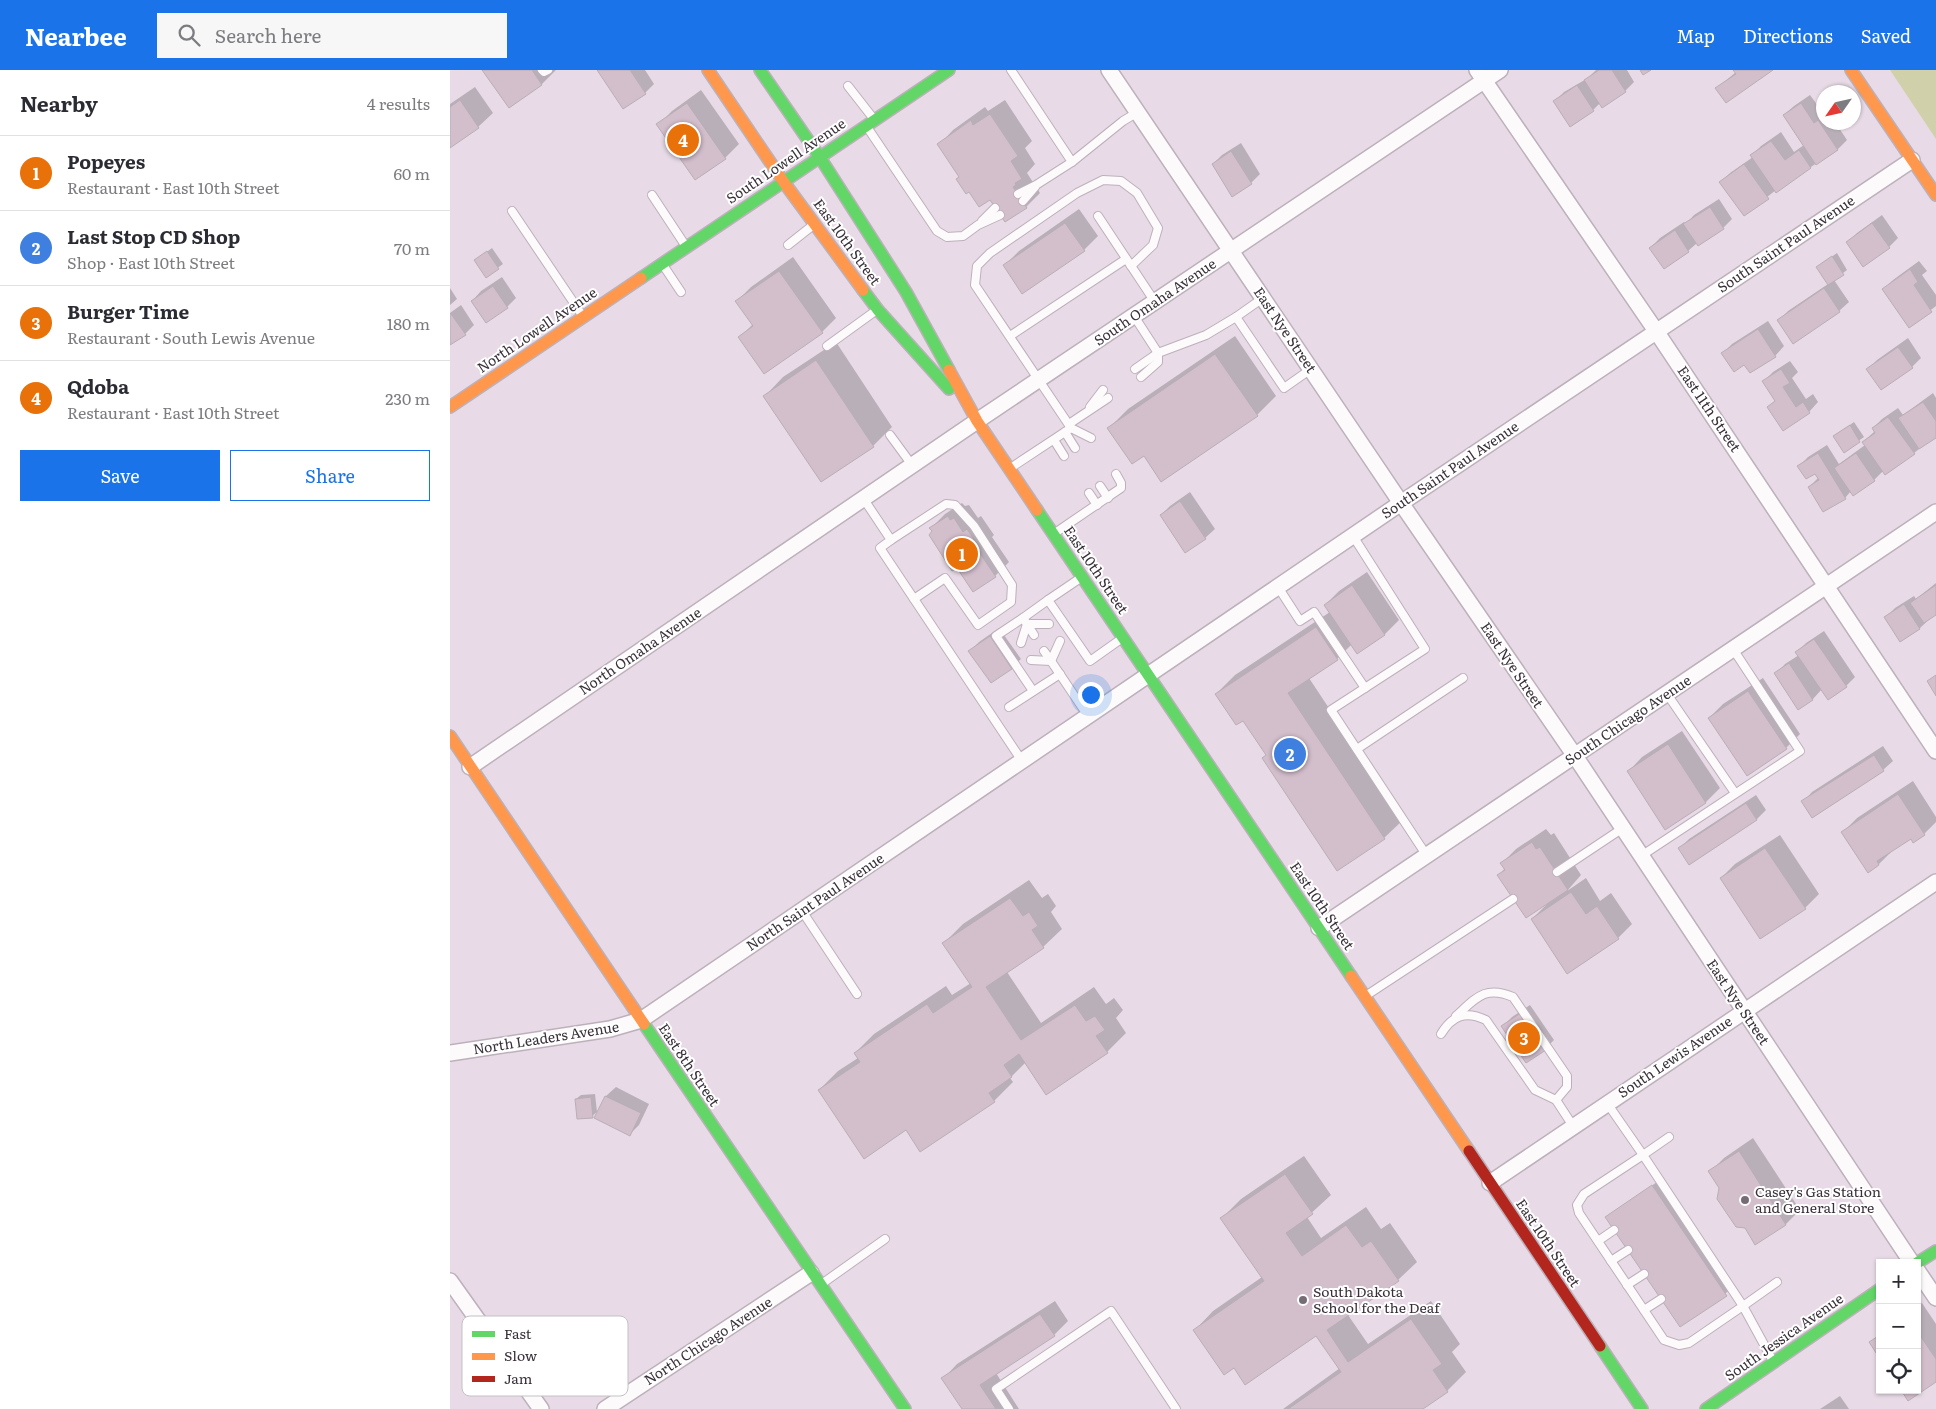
<!DOCTYPE html>
<meta charset="utf-8">
<style>
:root{--surface:#fff;--page:#f7f7f7;--text:#2b2b33;--muted:#7c7c81;--line:#e1e1e2;--accent:#1a73e8}
body{margin:0;font-family:Literata,serif;background:var(--page);color:var(--text)}
.controls{position:absolute;right:15px;bottom:15px;display:grid;overflow:hidden;border-radius:0px;box-shadow:0 1px 4px #0004}
.controls button{width:45px;height:45px;display:grid;place-items:center;padding:0;border:0;border-bottom:1px solid var(--line);background:var(--surface);color:var(--text);font:25px sans-serif}
.compass{position:absolute;left:1366px;top:15px;width:45px;height:45px;border-radius:50%;background:var(--surface);box-shadow:0 1px 4px #0004;rotate:236deg}
.you{position:absolute;left:640px;top:624px;width:18px;height:18px;margin:-12px;border:4px solid #fff;border-radius:50%;background:#1a73e8;box-shadow:0 0 0 8px #1a73e833}
.badge{display:grid;place-items:center;width:32px;height:32px;border-radius:50%;background:var(--accent);color:#fff;font-size:16px;font-weight:700}
.pin{position:absolute;translate:-50% -50%;border:2px solid #fff;box-shadow:0 1px 5px #0006}
.list{margin:0;padding:0;list-style:none}
h2{display:flex;justify-content:space-between;align-items:center;height:65px;margin:0;padding:0 20px;font-size:21px}
h2 small{font-size:16px;font-weight:400;color:var(--muted)}
.list li{display:grid;grid-template-columns:32px 1fr auto;gap:15px;align-items:center;box-sizing:border-box;height:75px;padding:0 20px;border-top:1px solid var(--line)}
.list b{display:block;font-size:19px;white-space:nowrap}
.list p{margin:0;font-size:16px;white-space:nowrap;color:var(--muted)}
.list em{font-size:16px;font-style:normal;color:var(--muted)}
.actions{display:flex;gap:10px;padding:15px 20px}
.actions a{flex:1;padding:11px 0;border:1px solid var(--accent);border-radius:0px;text-align:center;font-size:18px;color:var(--accent)}
.actions .main{background:var(--accent);color:#fff}
.icon{flex:none;width:28px;height:28px;fill:none;stroke:currentColor;stroke-width:2;stroke-linecap:round;stroke-linejoin:round}
.map{position:relative;flex:none;width:1486px;height:1339px;overflow:hidden}
header{display:flex;align-items:center;gap:30px;box-sizing:border-box;height:70px;padding:0 25px;background:var(--accent);color:#fff}
header strong{font-size:24px}
nav{display:flex;gap:28px;margin-inline-start:auto;font-size:18px}
.search{width:350px;height:45px;background:var(--page);display:flex;align-items:center;gap:12px;box-sizing:border-box;padding:0 18px;border-radius:0px;color:var(--muted);font-size:19px}
main{display:flex}
aside{flex:1;background:var(--surface)}
.map>svg:first-child{display:block}
</style>
<header>
<strong>Nearbee</strong>
<div class="search"><svg class="icon" aria-label="search" viewBox="0 0 24 24"><circle cx="10" cy="10" r="6"/><path d="M15 15l6 6"/></svg>Search here</div>
<nav><a>Map</a><a>Directions</a><a>Saved</a></nav>
</header>
<main>
<aside>
<h2>Nearby<small>4 results</small></h2>
<ul class="list">
<li><span class="badge" style="background:#e8710a">1</span><div><b>Popeyes</b><p>Restaurant · East 10th Street</p></div><em>60 m</em></li>
<li><span class="badge" style="background:#3f7fe0">2</span><div><b>Last Stop CD Shop</b><p>Shop · East 10th Street</p></div><em>70 m</em></li>
<li><span class="badge" style="background:#e8710a">3</span><div><b>Burger Time</b><p>Restaurant · South Lewis Avenue</p></div><em>180 m</em></li>
<li><span class="badge" style="background:#e8710a">4</span><div><b>Qdoba</b><p>Restaurant · East 10th Street</p></div><em>230 m</em></li>
</ul>
<div class="actions"><a class="main">Save</a><a>Share</a></div>
</aside>
<div class="map">
<svg width="1486" height="1339" viewBox="0 0 1486 1339">
<rect width="100%" height="100%" fill="#e8dbe7"/>
<path fill="#d0d0ab" d="M1440,0H1486V69Z"/>
<g fill="#0003">
<path d="M34,0H106L92,14L59,37Z"/>
<path d="M148,0H195L204,14L195,23Z"/>
<path d="M1146,0H1177L1184,12L1175,21L1150,33L1143,40L1120,55L1105,31L1114,22L1138,8Z"/>
<path d="M1284,0H1321L1267,18L1286,2Z"/>
<path d="M25,17L43,43L28,57L0,76V34Z"/>
<path d="M251,20L289,74L275,88L208,55L222,41Z"/>
<path d="M1360,25L1374,44V52H1385L1397,70L1388,79L1326,120L1294,145L1271,112L1280,103L1303,87L1302,85L1311,76L1331,62L1344,82L1354,75L1334,45L1344,36Z"/>
<path d="M555,30L582,71L575,78L585,94L577,103L590,123L576,137L555,150L540,128L510,106L489,75L503,60L535,37L538,41Z"/>
<path d="M791,73L810,104L801,113L763,94L772,85Z"/>
<path d="M1269,129L1282,149L1273,158L1247,173L1238,181L1200,178L1210,168L1234,152L1236,154L1244,145Z"/>
<path d="M629,139L648,166L634,180L555,195L569,181Z"/>
<path d="M1432,145L1448,168L1439,177L1397,173L1407,163Z"/>
<path d="M42,178L53,194L36,206L26,190Z"/>
<path d="M1387,183L1397,200L1384,210L1399,232L1389,241L1344,272L1329,250L1338,241L1378,214L1367,197Z"/>
<path d="M343,187L386,248L372,262L290,267L303,254L287,231L301,217Z"/>
<path d="M1469,191L1477,201L1472,205L1486,225V236L1460,256L1434,219L1443,210Z"/>
<path d="M52,207L66,228L57,237L22,231L31,221Z"/>
<path d="M0,218L7,229L0,235Z"/>
<path d="M11,235L24,255L15,264L0,274V243Z"/>
<path d="M1318,251L1334,276L1325,286L1295,293L1273,283L1282,274Z"/>
<path d="M785,266L826,326L807,345L694,384L659,358L678,339Z"/>
<path d="M1458,268L1471,288L1462,297L1418,299L1427,290Z"/>
<path d="M386,272L442,357L423,376L315,326L333,307Z"/>
<path d="M1340,291L1348,302L1342,308L1356,329L1363,324L1368,332L1359,342L1318,337L1326,330L1314,311L1323,302Z"/>
<path d="M1483,323L1486,328V366L1464,383L1433,401L1424,410L1401,421L1395,428L1359,417L1369,407L1366,402L1349,396L1358,387L1377,375L1389,394L1415,375L1413,372L1425,361L1423,358L1432,349L1448,338L1453,345Z"/>
<path d="M1404,352L1414,367L1394,381L1384,366Z"/>
<path d="M740,422L765,459L755,468L711,445L720,436Z"/>
<path d="M512,433L515,436L519,435L528,448L531,446L544,465L542,467L559,492L545,506L483,462L481,458L495,444Z"/>
<path d="M917,502L949,550L935,564L907,582L902,574L887,589L859,608L953,750L934,768L817,685L793,649L766,624L785,605L880,542L875,535L889,521Z"/>
<path d="M1486,513V543L1470,558L1451,570L1436,547L1445,538L1464,526L1466,529Z"/>
<path d="M549,558L571,589L561,598L541,612L520,581L529,572Z"/>
<path d="M1374,561L1405,607L1396,616L1378,628L1372,619L1363,629L1349,638L1326,604L1335,594L1349,585L1347,582L1356,573Z"/>
<path d="M1313,608L1350,664L1336,678L1259,648L1273,634Z"/>
<path d="M1232,661L1270,718L1256,732L1216,758L1178,702L1192,687Z"/>
<path d="M1433,676L1443,691L1433,700L1362,746L1353,732L1362,722Z"/>
<path d="M1463,711L1486,747V752L1474,764L1461,767L1443,780L1429,794L1393,762L1407,748Z"/>
<path d="M1306,725L1316,740L1306,750L1230,778L1239,769Z"/>
<path d="M1096,759L1101,765L1104,763L1131,805L1117,821L1136,808L1150,831L1161,823L1182,854L1168,868L1082,849L1098,833L1049,805L1055,798L1052,793L1066,779Z"/>
<path d="M1330,765L1369,824L1355,838L1271,808L1285,794Z"/>
<path d="M579,810L592,828L598,824L606,836L601,842L612,859L593,877L557,902L591,953L644,917L656,934L664,928L673,940L666,948L676,963L657,982L576,992L560,1008L563,1012L544,1031L456,1059L369,1020L388,1001L408,988L405,983L424,964L496,916L502,925L521,913L494,873L513,854Z"/>
<path d="M1080,935L1104,970L1095,979L1053,956L1062,947Z"/>
<path d="M166,1017L199,1034L189,1055L180,1064L146,1048L156,1026Z"/>
<path d="M145,1024L147,1042L142,1046L126,1029L131,1025Z"/>
<path d="M1303,1068L1350,1140L1336,1154L1306,1173L1260,1102L1274,1088Z"/>
<path d="M854,1086L881,1125L857,1147L871,1168L916,1137L931,1159L940,1153L967,1192L948,1210L898,1245L918,1274L981,1231L1010,1274L1002,1282L1016,1302L997,1321L971,1339H833L890,1298L867,1264L784,1296L745,1260L763,1241L812,1207L772,1148L791,1129Z"/>
<path d="M1207,1112L1280,1220L1230,1256L1157,1147Z"/>
<path d="M605,1231L618,1251L604,1265L546,1303L569,1339H513L493,1309L507,1294Z"/>
<path d="M1472,1233L1486,1254V1311L1467,1320V1236Z"/>
<path d="M1390,1326L1399,1339H1370Z"/>
</g>
<g fill="#d3becc" stroke="#b9aeb6">
<path d="M32,0H82L92,15L59,38Z"/>
<path d="M147,0H180L196,24L173,39Z"/>
<path d="M1149,0H1162L1176,22L1152,38L1134,10Z"/>
<path d="M1190,0H1201L1193,5Z"/>
<path d="M1283,0H1323L1276,33L1265,18L1286,4Z"/>
<path d="M1127,15L1144,41L1120,57L1103,31Z"/>
<path d="M10,30L29,58L0,78V37Z"/>
<path d="M237,33L276,89L245,110L206,54Z"/>
<path d="M1351,33L1364,53L1368,50L1388,80L1366,95L1333,45Z"/>
<path d="M540,44L568,86L561,91L572,109L565,113L566,115L563,117L577,138L555,152L540,130L529,137L519,122L516,124L506,109L509,107L487,74L521,50L523,55Z"/>
<path d="M1321,71L1335,90L1349,80L1361,98L1326,123L1300,85Z"/>
<path d="M781,81L802,114L782,127L762,94Z"/>
<path d="M1294,94L1319,129L1294,146L1269,112Z"/>
<path d="M1260,137L1274,159L1248,176L1233,154Z"/>
<path d="M615,153L635,181L572,224L553,195Z"/>
<path d="M1422,153L1440,178L1413,197L1396,172Z"/>
<path d="M1225,160L1239,182L1214,199L1199,178Z"/>
<path d="M37,181L49,199L36,208L24,190Z"/>
<path d="M1382,186L1394,205L1378,215L1366,197Z"/>
<path d="M1460,199L1468,212L1464,215L1482,242L1459,258L1432,219Z"/>
<path d="M329,201L373,263L314,304L288,267L303,256L285,231Z"/>
<path d="M43,216L58,238L36,253L21,231Z"/>
<path d="M1374,218L1390,242L1343,274L1327,250Z"/>
<path d="M0,244H1L16,265L0,275Z"/>
<path d="M1308,259L1326,287L1300,303L1294,295L1284,302L1271,283Z"/>
<path d="M1448,277L1463,298L1431,320L1416,299Z"/>
<path d="M765,284L808,346L711,412L694,386L682,394L657,358Z"/>
<path d="M366,290L424,377L371,412L313,326Z"/>
<path d="M1331,299L1340,313L1333,317L1346,337L1353,332L1360,343L1333,361L1317,337L1325,331L1312,311Z"/>
<path d="M1473,332L1486,351V368L1469,379L1448,348Z"/>
<path d="M1438,347L1465,384L1435,405L1412,372L1425,363L1422,358Z"/>
<path d="M1400,355L1410,372L1394,383L1383,366Z"/>
<path d="M1368,383L1396,429L1373,442L1358,417L1369,410L1365,404L1356,409L1347,396Z"/>
<path d="M1406,383L1425,411L1403,426L1384,398Z"/>
<path d="M730,431L756,469L735,483L710,445Z"/>
<path d="M498,446L500,450L504,448L513,462L517,459L531,480L529,482L546,507L523,522L507,498L502,501L479,465L482,461L479,458Z"/>
<path d="M902,515L935,565L907,584L874,535Z"/>
<path d="M1486,515V545L1474,553L1460,533Z"/>
<path d="M1454,534L1470,559L1450,572L1434,547Z"/>
<path d="M866,557L888,590L838,623L935,769L887,801L812,688L816,685L793,651L786,655L765,624Z"/>
<path d="M540,566L562,599L541,613L518,581Z"/>
<path d="M1364,569L1397,617L1378,630L1345,582Z"/>
<path d="M1339,593L1363,630L1348,640L1324,603Z"/>
<path d="M1486,605V626L1477,611Z"/>
<path d="M1298,621L1337,679L1297,706L1258,648Z"/>
<path d="M1218,674L1256,733L1215,760L1177,701Z"/>
<path d="M1424,685L1434,701L1362,748L1351,731Z"/>
<path d="M1448,724L1475,765L1463,773L1461,769L1427,791L1429,795L1418,803L1391,762Z"/>
<path d="M1296,733L1307,750L1239,795L1228,778Z"/>
<path d="M1082,772L1086,779L1090,777L1118,820L1076,848L1047,805L1055,800L1050,793Z"/>
<path d="M1315,778L1356,839L1310,869L1270,808Z"/>
<path d="M1121,822L1136,844L1147,836L1169,869L1117,904L1081,849Z"/>
<path d="M560,828L573,846L579,842L588,856L582,860L594,878L536,917L571,970L625,935L636,951L645,946L655,960L646,966L658,983L596,1025L569,984L554,995L562,1007L539,1023L545,1032L470,1082L456,1060L414,1089L368,1020L410,992L404,983L477,934L483,943L522,917L492,873Z"/>
<path d="M1071,943L1096,980L1076,993L1051,956Z"/>
<path d="M155,1026L191,1043L180,1066L144,1048Z"/>
<path d="M141,1027L143,1048L127,1049L125,1029Z"/>
<path d="M1289,1081L1336,1155L1305,1175L1295,1158L1286,1157L1267,1129L1269,1118L1258,1101Z"/>
<path d="M835,1104L863,1144L836,1163L852,1186L896,1155L912,1177L921,1171L949,1211L877,1260L898,1292L961,1249L992,1294L983,1300L998,1322L973,1339H838L891,1302L866,1266L795,1315L784,1298L774,1305L743,1260L814,1211L770,1148Z"/>
<path d="M1202,1115L1277,1226L1230,1257L1155,1147Z"/>
<path d="M590,1244L605,1266L530,1315L546,1339H512L491,1308Z"/>
<path d="M1467,1261L1486,1289V1312L1458,1331L1451,1320H1467Z"/>
<path d="M1430,1265V1289L1419,1272Z"/>
</g>
<g fill="none" stroke-linecap="round" stroke-linejoin="round">
<defs>
<g id="lane">
<path d="M92,0L94,2L98,0"/>
<path d="M561,0L622,92L586,115L568,124"/>
<path d="M398,16L423,48"/>
<path d="M417,57L487,161L497,167L513,166L528,155L550,145"/>
<path d="M622,92L673,51L688,42"/>
<path d="M202,125L235,175"/>
<path d="M573,131L585,117"/>
<path d="M62,141L132,245"/>
<path d="M648,146L705,232"/>
<path d="M532,151L545,138"/>
<path d="M338,175L362,156"/>
<path d="M213,195L231,222"/>
<path d="M813,228L786,247L834,318L861,299"/>
<path d="M684,246L708,283V292L691,307"/>
<path d="M560,266L676,189"/>
<path d="M377,276L424,242"/>
<path d="M685,299L708,283L756,265L786,247"/>
<path d="M640,337L653,320"/>
<path d="M619,354L658,328"/>
<path d="M621,358L641,368"/>
<path d="M615,362L625,378"/>
<path d="M440,365L462,395"/>
<path d="M604,370L614,386"/>
<path d="M562,397L621,358L525,215L527,196L540,183L627,123L653,110L671,111L687,123L708,158L703,175L681,196"/>
<path d="M650,416L658,428"/>
<path d="M639,423L647,435"/>
<path d="M413,428L441,470L430,478L572,691"/>
<path d="M605,463L671,418V413L666,404"/>
<path d="M903,466L975,579L881,640L977,786"/>
<path d="M441,470L496,434L505,435L524,456L562,515L561,532L528,555L495,508L464,529"/>
<path d="M629,509L598,530L640,591L671,569"/>
<path d="M828,517L850,551L864,542L915,618"/>
<path d="M598,530L573,548L577,554H599"/>
<path d="M573,548L546,566L583,621"/>
<path d="M571,573L577,554L584,565"/>
<path d="M594,581L601,591L610,571"/>
<path d="M581,590L601,591L638,646"/>
<path d="M1217,624L1285,723"/>
<path d="M559,637L610,604"/>
<path d="M907,679L1013,608"/>
<path d="M1191,786L1350,681L1283,579"/>
<path d="M1107,802L1173,758"/>
<path d="M352,841L407,924"/>
<path d="M917,925L1063,829"/>
<path d="M1006,946C1026,928 1035,915 1063,927L1117,1006V1017L1106,1030"/>
<path d="M991,964C1002,946 1015,940 1036,950L1085,1020L1106,1030L1123,1056"/>
<path d="M1157,1033L1193,1085L1134,1124L1127,1135L1129,1143L1214,1270L1229,1275L1239,1273L1293,1236L1323,1291"/>
<path d="M1219,1067L1193,1085L1293,1236L1327,1212"/>
<path d="M1148,1171L1164,1160"/>
<path d="M1161,1191L1178,1180"/>
<path d="M373,1213L435,1169"/>
<path d="M1177,1215L1194,1204"/>
<path d="M1194,1240L1211,1229"/>
<path d="M559,1339L546,1319L661,1241L726,1339"/>
</g>
<g id="street">
<path d="M659,0L951,433L1125,686L1462,1193"/>
<path d="M1027,0L1206,261L1486,681"/>
<path d="M20,697L527,351L1050,0"/>
<path d="M869,858L1486,442"/>
<path d="M0,983L160,959L191,950L951,433L1462,90"/>
<path d="M1040,1113L1486,812"/>
<path d="M1467,1200L1486,1228"/>
<path d="M0,1211L91,1339"/>
<path d="M155,1339L361,1203"/>
</g>
<g id="fast">
<path d="M310,0L369,86L456,222L499,300"/>
<path d="M191,208L499,0"/>
<path d="M413,220L428,240L499,319"/>
<path d="M587,440L901,906"/>
<path d="M194,954L455,1339"/>
<path d="M1467,1193L1486,1181"/>
<path d="M1150,1276L1192,1339"/>
<path d="M1256,1339L1430,1219"/>
</g>
<g id="slow">
<path d="M258,0L333,111L413,220"/>
<path d="M1401,0L1486,125"/>
<path d="M499,300L527,351L587,440"/>
<path d="M0,337L191,208"/>
<path d="M0,666L194,954"/>
<path d="M901,906L1019,1081"/>
</g>
<path id="jam" d="M1019,1081L1150,1276"/>
</defs>
<use href="#lane" stroke="#bcb1bb" stroke-width="10"/>
<use href="#street" stroke="#bcb1bb" stroke-width="18"/>
<use href="#fast" stroke="#bcb1bb" stroke-width="14"/>
<use href="#slow" stroke="#bcb1bb" stroke-width="14"/>
<use href="#jam" stroke="#bcb1bb" stroke-width="14"/>
<use href="#lane" stroke="#fcfafb" stroke-width="8"/>
<use href="#street" stroke="#fcfafb" stroke-width="15"/>
<use href="#fast" stroke="#63d668" stroke-width="11"/>
<use href="#slow" stroke="#ff974d" stroke-width="11"/>
<use href="#jam" stroke="#b3261e" stroke-width="11"/>
</g>
<g fill="#766c76" stroke="#fff" stroke-width="2">
<circle cx="1295" cy="1130" r="5"/>
<circle cx="853" cy="1230" r="5"/>
</g>
<g text-anchor="middle" stroke-width="4" stroke-linejoin="round" paint-order="stroke">
<g font-size="14" fill="#393039" stroke="#fff">
<text transform="translate(336 91) rotate(-34)" y="5">South Lowell Avenue</text>
<text transform="translate(397 172) rotate(54)" y="5">East 10th Street</text>
<text transform="translate(1336 174) rotate(-34)" y="5">South Saint Paul Avenue</text>
<text transform="translate(705 232) rotate(-34)" y="5">South Omaha Avenue</text>
<text transform="translate(87 260) rotate(-34)" y="5">North Lowell Avenue</text>
<text transform="translate(835 260) rotate(56)" y="5">East Nye Street</text>
<text transform="translate(1259 339) rotate(56)" y="5">East 11th Street</text>
<text transform="translate(1000 400) rotate(-34)" y="5">South Saint Paul Avenue</text>
<text transform="translate(646 500) rotate(56)" y="5">East 10th Street</text>
<text transform="translate(190 581) rotate(-34)" y="5">North Omaha Avenue</text>
<text transform="translate(1062 595) rotate(56)" y="5">East Nye Street</text>
<text transform="translate(1178 650) rotate(-34)" y="5">South Chicago Avenue</text>
<text transform="translate(365 832) rotate(-34)" y="5">North Saint Paul Avenue</text>
<text transform="translate(872 836) rotate(56)" y="5">East 10th Street</text>
<text transform="translate(1288 932) rotate(56)" y="5">East Nye Street</text>
<text transform="translate(96 968) rotate(-9)" y="5">North Leaders Avenue</text>
<text transform="translate(1225 987) rotate(-34)" y="5">South Lewis Avenue</text>
<text transform="translate(239 995) rotate(56)" y="5">East 8th Street</text>
<text transform="translate(1098 1173) rotate(56)" y="5">East 10th Street</text>
<text transform="translate(1334 1267) rotate(-35)" y="5">South Jessica Avenue</text>
<text transform="translate(258 1271) rotate(-33)" y="5">North Chicago Avenue</text>
</g>
<g font-size="14" fill="#393039" stroke="#fff" text-anchor="start">
<text x="1305" y="1127">Casey's Gas Station<tspan x="1305" dy="16">and General Store</tspan></text>
<text x="863" y="1227">South Dakota<tspan x="863" dy="16">School for the Deaf</tspan></text>
</g>
</g>
<rect x="12" y="1246" width="166" height="80" rx="8" fill="#fff" stroke="#c4c1c4" stroke-width="1"/>
<rect x="22" y="1261" width="23" height="6" fill="#63d668"/>
<rect x="22" y="1283" width="23" height="7" fill="#ff974d"/>
<rect x="22" y="1306" width="23" height="6" fill="#b3261e"/>
<g font-size="14" fill="#393039">
<text x="54" y="1269">Fast</text>
<text x="54" y="1291">Slow</text>
<text x="54" y="1314">Jam</text>
</g>
</svg>
<div class="controls">
<button>+</button>
<button>−</button>
<button><svg class="icon" aria-label="locate" viewBox="0 0 24 24"><circle cx="12" cy="12" r="6"/><path d="M12 2v4M12 18v4M2 12h4M18 12h4"/></svg></button>
</div>
<svg class="compass" viewBox="-18 -18 36 36"><path d="M0-13l5 13h-10z" fill="#e53935"/><path d="M0 13l5-13h-10z" fill="#7c7c81"/></svg>
<div class="you"></div>
<div class="pin badge" style="left:512px;top:484px;background:#e8710a">1</div>
<div class="pin badge" style="left:840px;top:684px;background:#3f7fe0">2</div>
<div class="pin badge" style="left:1074px;top:968px;background:#e8710a">3</div>
<div class="pin badge" style="left:233px;top:70px;background:#e8710a">4</div>
</div>
</main>
